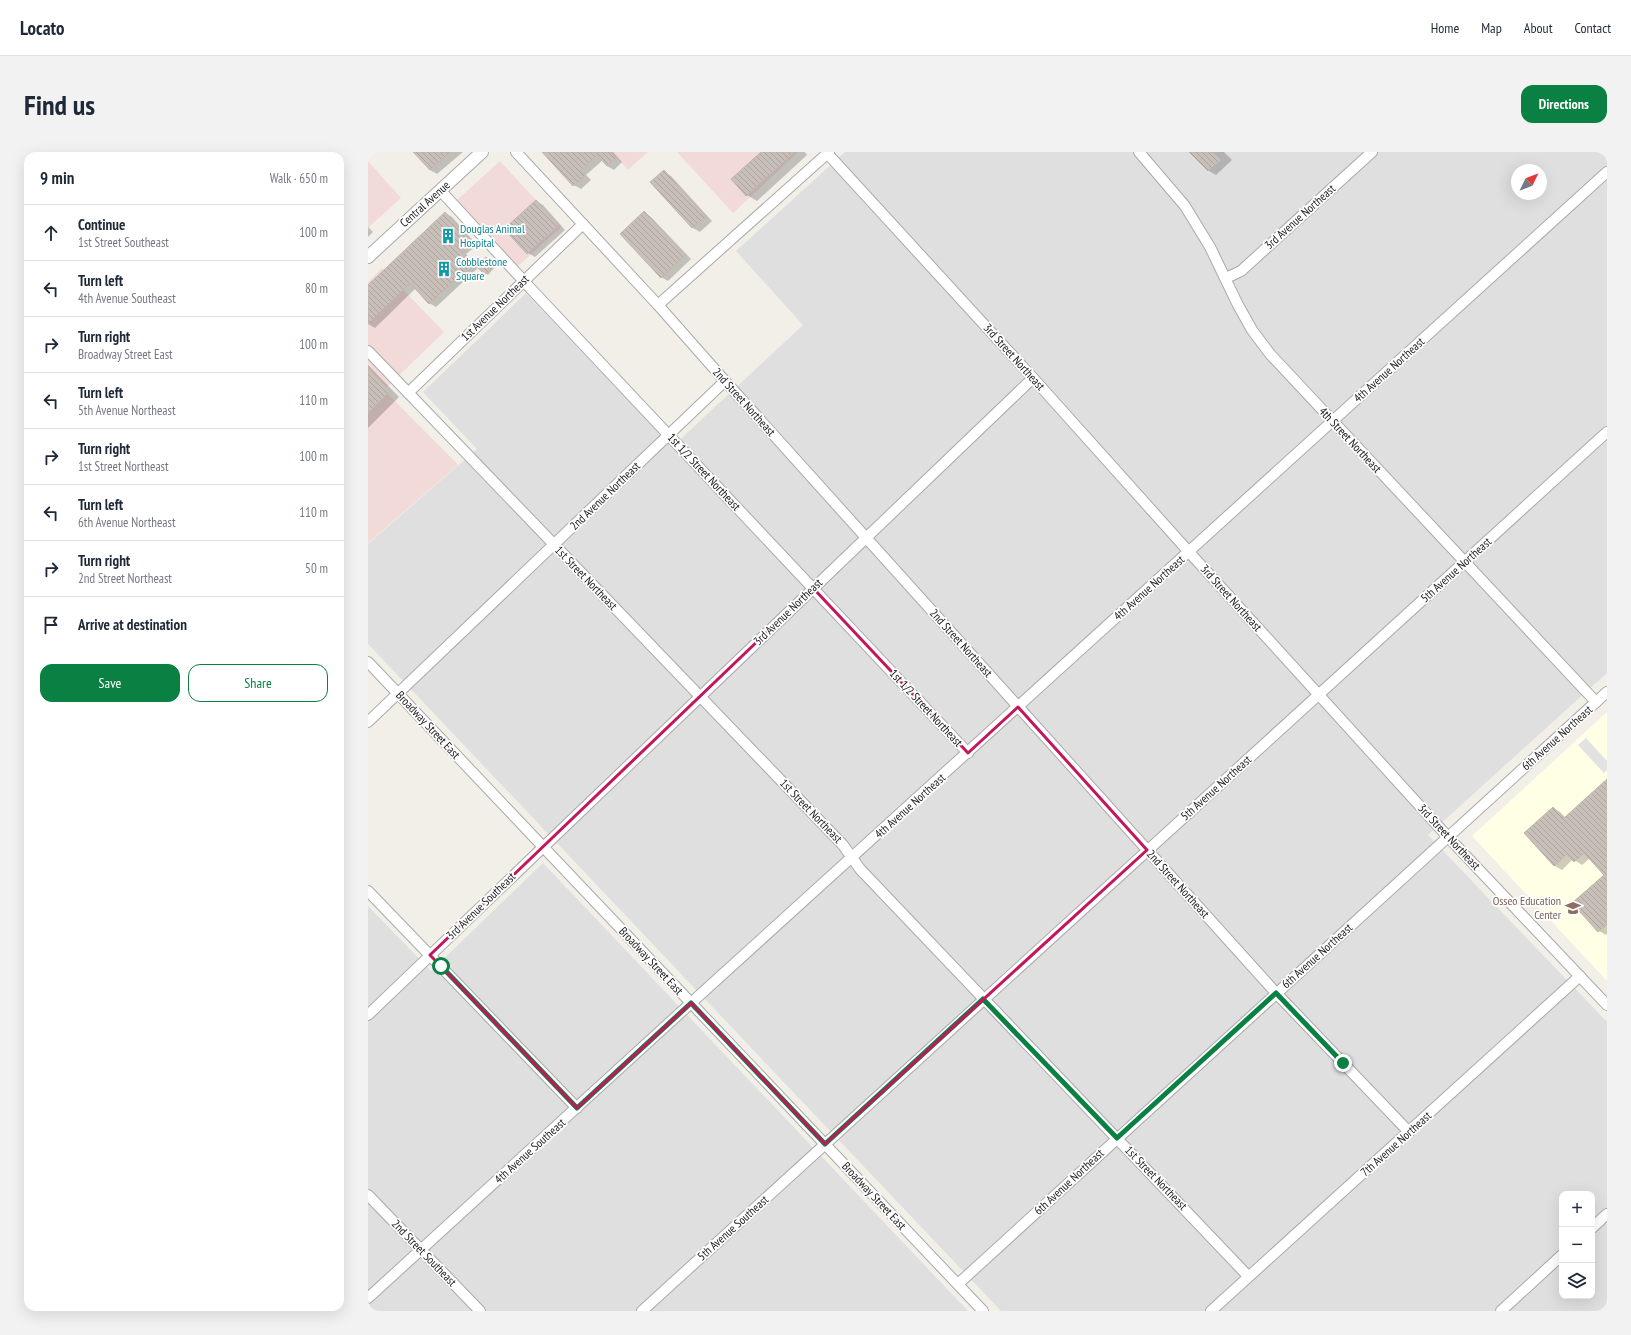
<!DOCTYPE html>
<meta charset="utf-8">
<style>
:root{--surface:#fff;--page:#f2f2f3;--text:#1f2937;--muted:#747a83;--line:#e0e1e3;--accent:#0b8043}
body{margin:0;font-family:"PT Sans Narrow",sans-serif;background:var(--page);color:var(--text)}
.controls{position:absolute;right:12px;bottom:12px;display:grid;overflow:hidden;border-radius:8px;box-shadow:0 4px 16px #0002}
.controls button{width:36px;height:36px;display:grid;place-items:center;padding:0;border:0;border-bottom:1px solid var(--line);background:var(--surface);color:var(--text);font:20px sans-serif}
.compass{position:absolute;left:1143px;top:12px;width:36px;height:36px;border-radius:50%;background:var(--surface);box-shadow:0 4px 16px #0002;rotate:47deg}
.stop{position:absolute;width:12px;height:12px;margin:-9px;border:3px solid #0b8043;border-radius:50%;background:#fff}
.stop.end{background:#0b8043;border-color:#fff;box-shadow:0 1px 4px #0008}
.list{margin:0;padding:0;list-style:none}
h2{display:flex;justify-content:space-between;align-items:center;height:52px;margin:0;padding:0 16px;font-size:17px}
h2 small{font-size:13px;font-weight:400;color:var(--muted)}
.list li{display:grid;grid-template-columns:26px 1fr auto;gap:12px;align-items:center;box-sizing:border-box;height:56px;padding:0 16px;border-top:1px solid var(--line)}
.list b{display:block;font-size:15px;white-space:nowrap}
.list p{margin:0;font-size:13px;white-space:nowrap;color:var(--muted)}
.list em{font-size:13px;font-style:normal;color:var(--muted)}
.actions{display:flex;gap:8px;padding:12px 16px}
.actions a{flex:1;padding:9px 0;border:1px solid var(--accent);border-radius:12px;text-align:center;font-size:14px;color:var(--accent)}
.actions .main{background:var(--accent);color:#fff}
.icon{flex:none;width:22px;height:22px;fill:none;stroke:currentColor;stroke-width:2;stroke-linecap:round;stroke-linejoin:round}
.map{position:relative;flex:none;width:1239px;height:1159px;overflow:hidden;border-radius:12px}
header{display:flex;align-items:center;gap:24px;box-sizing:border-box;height:56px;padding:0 20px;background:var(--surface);border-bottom:1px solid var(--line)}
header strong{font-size:19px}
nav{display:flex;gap:22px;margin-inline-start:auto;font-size:14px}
.intro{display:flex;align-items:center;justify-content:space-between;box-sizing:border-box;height:96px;padding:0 24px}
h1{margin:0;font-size:28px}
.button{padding:10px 18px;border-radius:12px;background:var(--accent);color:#fff;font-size:14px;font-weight:700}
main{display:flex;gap:24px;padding:0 24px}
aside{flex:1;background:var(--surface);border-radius:12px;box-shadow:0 4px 16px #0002}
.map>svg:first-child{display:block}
</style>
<header>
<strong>Locato</strong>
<nav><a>Home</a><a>Map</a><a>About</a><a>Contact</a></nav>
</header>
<div class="intro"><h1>Find us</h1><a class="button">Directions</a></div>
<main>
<aside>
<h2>9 min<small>Walk · 650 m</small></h2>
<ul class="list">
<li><svg class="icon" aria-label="ahead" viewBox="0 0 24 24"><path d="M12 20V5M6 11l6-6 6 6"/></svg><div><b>Continue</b><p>1st Street Southeast</p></div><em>100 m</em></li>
<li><svg class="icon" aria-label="left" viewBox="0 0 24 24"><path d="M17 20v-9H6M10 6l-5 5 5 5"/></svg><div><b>Turn left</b><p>4th Avenue Southeast</p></div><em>80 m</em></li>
<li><svg class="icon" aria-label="right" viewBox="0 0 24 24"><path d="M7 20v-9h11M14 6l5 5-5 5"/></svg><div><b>Turn right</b><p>Broadway Street East</p></div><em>100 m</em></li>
<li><svg class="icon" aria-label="left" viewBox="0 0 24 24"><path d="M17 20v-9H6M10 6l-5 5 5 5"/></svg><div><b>Turn left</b><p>5th Avenue Northeast</p></div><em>110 m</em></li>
<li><svg class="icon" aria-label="right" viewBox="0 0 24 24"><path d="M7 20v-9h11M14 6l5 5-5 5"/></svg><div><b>Turn right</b><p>1st Street Northeast</p></div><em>100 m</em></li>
<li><svg class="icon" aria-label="left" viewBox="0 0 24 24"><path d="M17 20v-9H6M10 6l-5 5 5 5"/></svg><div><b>Turn left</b><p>6th Avenue Northeast</p></div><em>110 m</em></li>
<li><svg class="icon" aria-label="right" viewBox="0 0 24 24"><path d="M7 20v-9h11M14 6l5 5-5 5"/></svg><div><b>Turn right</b><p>2nd Street Northeast</p></div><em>50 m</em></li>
<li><svg class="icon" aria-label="arrive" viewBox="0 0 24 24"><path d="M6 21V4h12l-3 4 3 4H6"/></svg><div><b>Arrive at destination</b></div></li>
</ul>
<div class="actions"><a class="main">Save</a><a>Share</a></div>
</aside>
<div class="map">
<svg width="1239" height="1159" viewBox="0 0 1239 1159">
<defs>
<pattern id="building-back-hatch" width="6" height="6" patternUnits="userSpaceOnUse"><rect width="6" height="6" fill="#c7bfb8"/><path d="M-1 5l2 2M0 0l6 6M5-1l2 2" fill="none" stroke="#aba49e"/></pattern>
</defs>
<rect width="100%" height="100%" fill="#f2efe9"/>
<g fill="#e0dfdf" fill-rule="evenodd">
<path d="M477,0H1239V521L1060,683L1239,870V1159H633L0,492V392L109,297L55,240L158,141L304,295L435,173L368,99ZM1149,18H1173V42H1149ZM1194,1042H1224V1144H1194Z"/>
<path d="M175,711L600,1159H0V754L63,819Z"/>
</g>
<g fill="#f2dad9">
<path d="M243,0H280L260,18Z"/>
<path d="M309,0H430L365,61Z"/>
<path d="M0,9L33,46L0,76Z"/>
<path d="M132,9L193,75L149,115L88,49Z"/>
<path d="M14,116L76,180L16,238L90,313L0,391V130Z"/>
</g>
<path fill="#ffffe5" d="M1239,560V829L1104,684Z"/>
<path fill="#e2e2e2" d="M1218,586L1239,609V618L1236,621L1210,593Z"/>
<g fill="#0003">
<path d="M46,0H95L69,22L62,18Z"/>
<path d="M176,0H245L254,10L246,18L239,14L235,8L218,23L223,28L213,37L206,33Z"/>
<path d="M394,0H437L439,3L389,49L379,43L364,27Z"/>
<path d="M821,0H856L864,8L848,23L841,19Z"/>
<path d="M296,20L303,24L344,69L332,80L325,76L284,30Z"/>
<path d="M168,49L175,53L197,78L167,105L160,101L138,77Z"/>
<path d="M77,61L84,65L109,93L98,102L109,115L120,107L127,115L120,123L111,115L68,155L61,151L48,136L7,176L0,172V135Z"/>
<path d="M276,61L283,65L323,107L300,129L293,125Z"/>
<path d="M0,75L5,80L0,85Z"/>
<path d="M0,213L31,245L0,276Z"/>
<path d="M1239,628V782L1238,783L1231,779L1206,751L1237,723L1222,706L1214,713L1205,707L1194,718L1187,714L1158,681L1185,656L1192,660L1198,666Z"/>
</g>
<g fill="url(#building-back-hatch)" stroke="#c4b6ab">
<path d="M45,0H82L62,18Z"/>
<path d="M174,0H242L248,6L239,14L229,3L212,19L217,24L205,34Z"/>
<path d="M393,0H427L378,44L363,27Z"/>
<path d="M821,0H845L853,8L840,19Z"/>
<path d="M296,18L338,65L324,76L282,30Z"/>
<path d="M168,48L191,73L159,102L136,77Z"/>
<path d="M276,59L317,103L293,126L252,82Z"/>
<path d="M77,60L103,88L92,98L104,112L61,152L42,131L0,172V133Z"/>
<path d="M118,105L126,114L117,123L108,114Z"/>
<path d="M0,216L22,239L0,261Z"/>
<path d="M1239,627V772L1230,780L1204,751L1236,723L1216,701L1206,710L1199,702L1186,714L1156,681L1185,655L1196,666Z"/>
</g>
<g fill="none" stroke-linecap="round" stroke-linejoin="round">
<defs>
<g id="minor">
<path d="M148,0L290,153L357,229L908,841L1041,980"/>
<path d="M458,0L665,226L821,400L1080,685L1239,853"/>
<path d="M771,0L817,54L842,95L870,153L884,178L902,202L1228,550"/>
<path d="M72,38L164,138L600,601"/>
<path d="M858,126L873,119L1004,0"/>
<path d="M290,153L461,0"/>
<path d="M0,199L475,693L492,717L880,1124"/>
<path d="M40,241L215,72"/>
<path d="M0,510L615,1159"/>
<path d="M0,570L357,229"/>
<path d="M0,739L209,956"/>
<path d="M0,863L665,226"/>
<path d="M0,1043L112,1159"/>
<path d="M1224,1076L1239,1062"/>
<path d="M590,1132L1239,540"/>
<path d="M0,1146L323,851L1239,20"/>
<path d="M274,1159L1239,280"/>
<path d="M843,1159L1212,824"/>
<path d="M1133,1159L1194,1103"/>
</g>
<path id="tertiary" d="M0,105L114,0"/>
</defs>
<use href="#minor" stroke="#a9a9a9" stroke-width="12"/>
<use href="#tertiary" stroke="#a9a9a9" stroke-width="14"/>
<use href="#minor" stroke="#fff" stroke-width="10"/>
<use href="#tertiary" stroke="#fff" stroke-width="12"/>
</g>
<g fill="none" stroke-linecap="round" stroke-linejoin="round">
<path stroke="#0b8043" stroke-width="5" d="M73,814L209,956L323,851L457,992L615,847L749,986L908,841L975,911"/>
</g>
<path fill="none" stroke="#c2185b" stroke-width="3" stroke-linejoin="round" d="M445,436L600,601L650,555L779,698L457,992L323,851L209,956L62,803Z"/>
<defs>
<symbol id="building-bare" viewBox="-9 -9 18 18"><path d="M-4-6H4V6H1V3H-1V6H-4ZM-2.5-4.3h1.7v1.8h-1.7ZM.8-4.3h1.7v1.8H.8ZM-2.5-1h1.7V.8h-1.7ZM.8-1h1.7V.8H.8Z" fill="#0f9aa8" stroke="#fff" stroke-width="2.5" paint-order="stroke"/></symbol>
<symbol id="school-bare" viewBox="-9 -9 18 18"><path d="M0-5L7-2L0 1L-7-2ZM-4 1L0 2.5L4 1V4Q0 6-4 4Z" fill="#8d6e63" stroke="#fff" stroke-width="2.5" paint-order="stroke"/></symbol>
</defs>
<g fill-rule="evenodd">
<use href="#building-bare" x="69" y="73" width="22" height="22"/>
<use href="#building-bare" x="65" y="106" width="22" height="22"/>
<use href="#school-bare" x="1194" y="745" width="22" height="22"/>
</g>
<g text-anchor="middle" stroke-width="3.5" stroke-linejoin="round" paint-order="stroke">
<g font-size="12" fill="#222" stroke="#fff">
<text transform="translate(57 52) rotate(-42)" y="4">Central Avenue</text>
<text transform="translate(932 65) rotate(-42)" y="4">3rd Avenue Northeast</text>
<text transform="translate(127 156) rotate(-44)" y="4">1st Avenue Northeast</text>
<text transform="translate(646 205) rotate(48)" y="4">3rd Street Northeast</text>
<text transform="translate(1021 218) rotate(-42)" y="4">4th Avenue Northeast</text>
<text transform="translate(376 250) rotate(48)" y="4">2nd Street Northeast</text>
<text transform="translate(982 288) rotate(47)" y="4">4th Street Northeast</text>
<text transform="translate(336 320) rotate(47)" y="4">1st 1/2 Street Northeast</text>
<text transform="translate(237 344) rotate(-44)" y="4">2nd Avenue Northeast</text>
<text transform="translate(1088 418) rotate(-42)" y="4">5th Avenue Northeast</text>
<text transform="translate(218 426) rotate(46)" y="4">1st Street Northeast</text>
<text transform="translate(781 436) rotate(-42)" y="4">4th Avenue Northeast</text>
<text transform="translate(863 446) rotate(48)" y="4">3rd Street Northeast</text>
<text transform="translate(420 460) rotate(-44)" y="4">3rd Avenue Northeast</text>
<text transform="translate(593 491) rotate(48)" y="4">2nd Street Northeast</text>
<text transform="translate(558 556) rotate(47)" y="4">1st 1/2 Street Northeast</text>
<text transform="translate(60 573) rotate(47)" y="4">Broadway Street East</text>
<text transform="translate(1189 586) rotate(-42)" y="4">6th Avenue Northeast</text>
<text transform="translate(848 636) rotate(-42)" y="4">5th Avenue Northeast</text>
<text transform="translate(542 654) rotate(-42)" y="4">4th Avenue Northeast</text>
<text transform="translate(443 659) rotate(46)" y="4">1st Street Northeast</text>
<text transform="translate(1081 685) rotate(47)" y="4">3rd Street Northeast</text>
<text transform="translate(810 732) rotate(48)" y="4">2nd Street Northeast</text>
<text transform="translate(113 754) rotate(-44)" y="4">3rd Avenue Southeast</text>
<text transform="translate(949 804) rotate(-42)" y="4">6th Avenue Northeast</text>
<text transform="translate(283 809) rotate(47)" y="4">Broadway Street East</text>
<text transform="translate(1028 992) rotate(-42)" y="4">7th Avenue Northeast</text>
<text transform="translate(162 999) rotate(-42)" y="4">4th Avenue Southeast</text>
<text transform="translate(788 1026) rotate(46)" y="4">1st Street Northeast</text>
<text transform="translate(701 1030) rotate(-43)" y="4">6th Avenue Northeast</text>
<text transform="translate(506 1044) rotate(47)" y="4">Broadway Street East</text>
<text transform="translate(365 1076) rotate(-42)" y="4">5th Avenue Southeast</text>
<text transform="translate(56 1101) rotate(46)" y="4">2nd Street Southeast</text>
</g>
<g font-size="12" fill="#0d838f" stroke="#fff" text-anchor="start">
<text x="92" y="81">Douglas Animal<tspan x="92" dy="14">Hospital</tspan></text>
<text x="88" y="114">Cobblestone<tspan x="88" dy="14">Square</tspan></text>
</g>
<g font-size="12" fill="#785e54" stroke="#fff" text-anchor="end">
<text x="1193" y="753">Osseo Education<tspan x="1193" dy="14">Center</tspan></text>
</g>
</g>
</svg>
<div class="controls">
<button>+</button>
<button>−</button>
<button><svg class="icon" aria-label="layers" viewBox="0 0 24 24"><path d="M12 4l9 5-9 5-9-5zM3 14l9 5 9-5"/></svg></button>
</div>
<svg class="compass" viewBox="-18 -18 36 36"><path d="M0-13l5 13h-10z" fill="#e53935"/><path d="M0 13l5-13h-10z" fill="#747a83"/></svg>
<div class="stop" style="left:73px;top:814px"></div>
<div class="stop end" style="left:975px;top:911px"></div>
</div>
</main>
